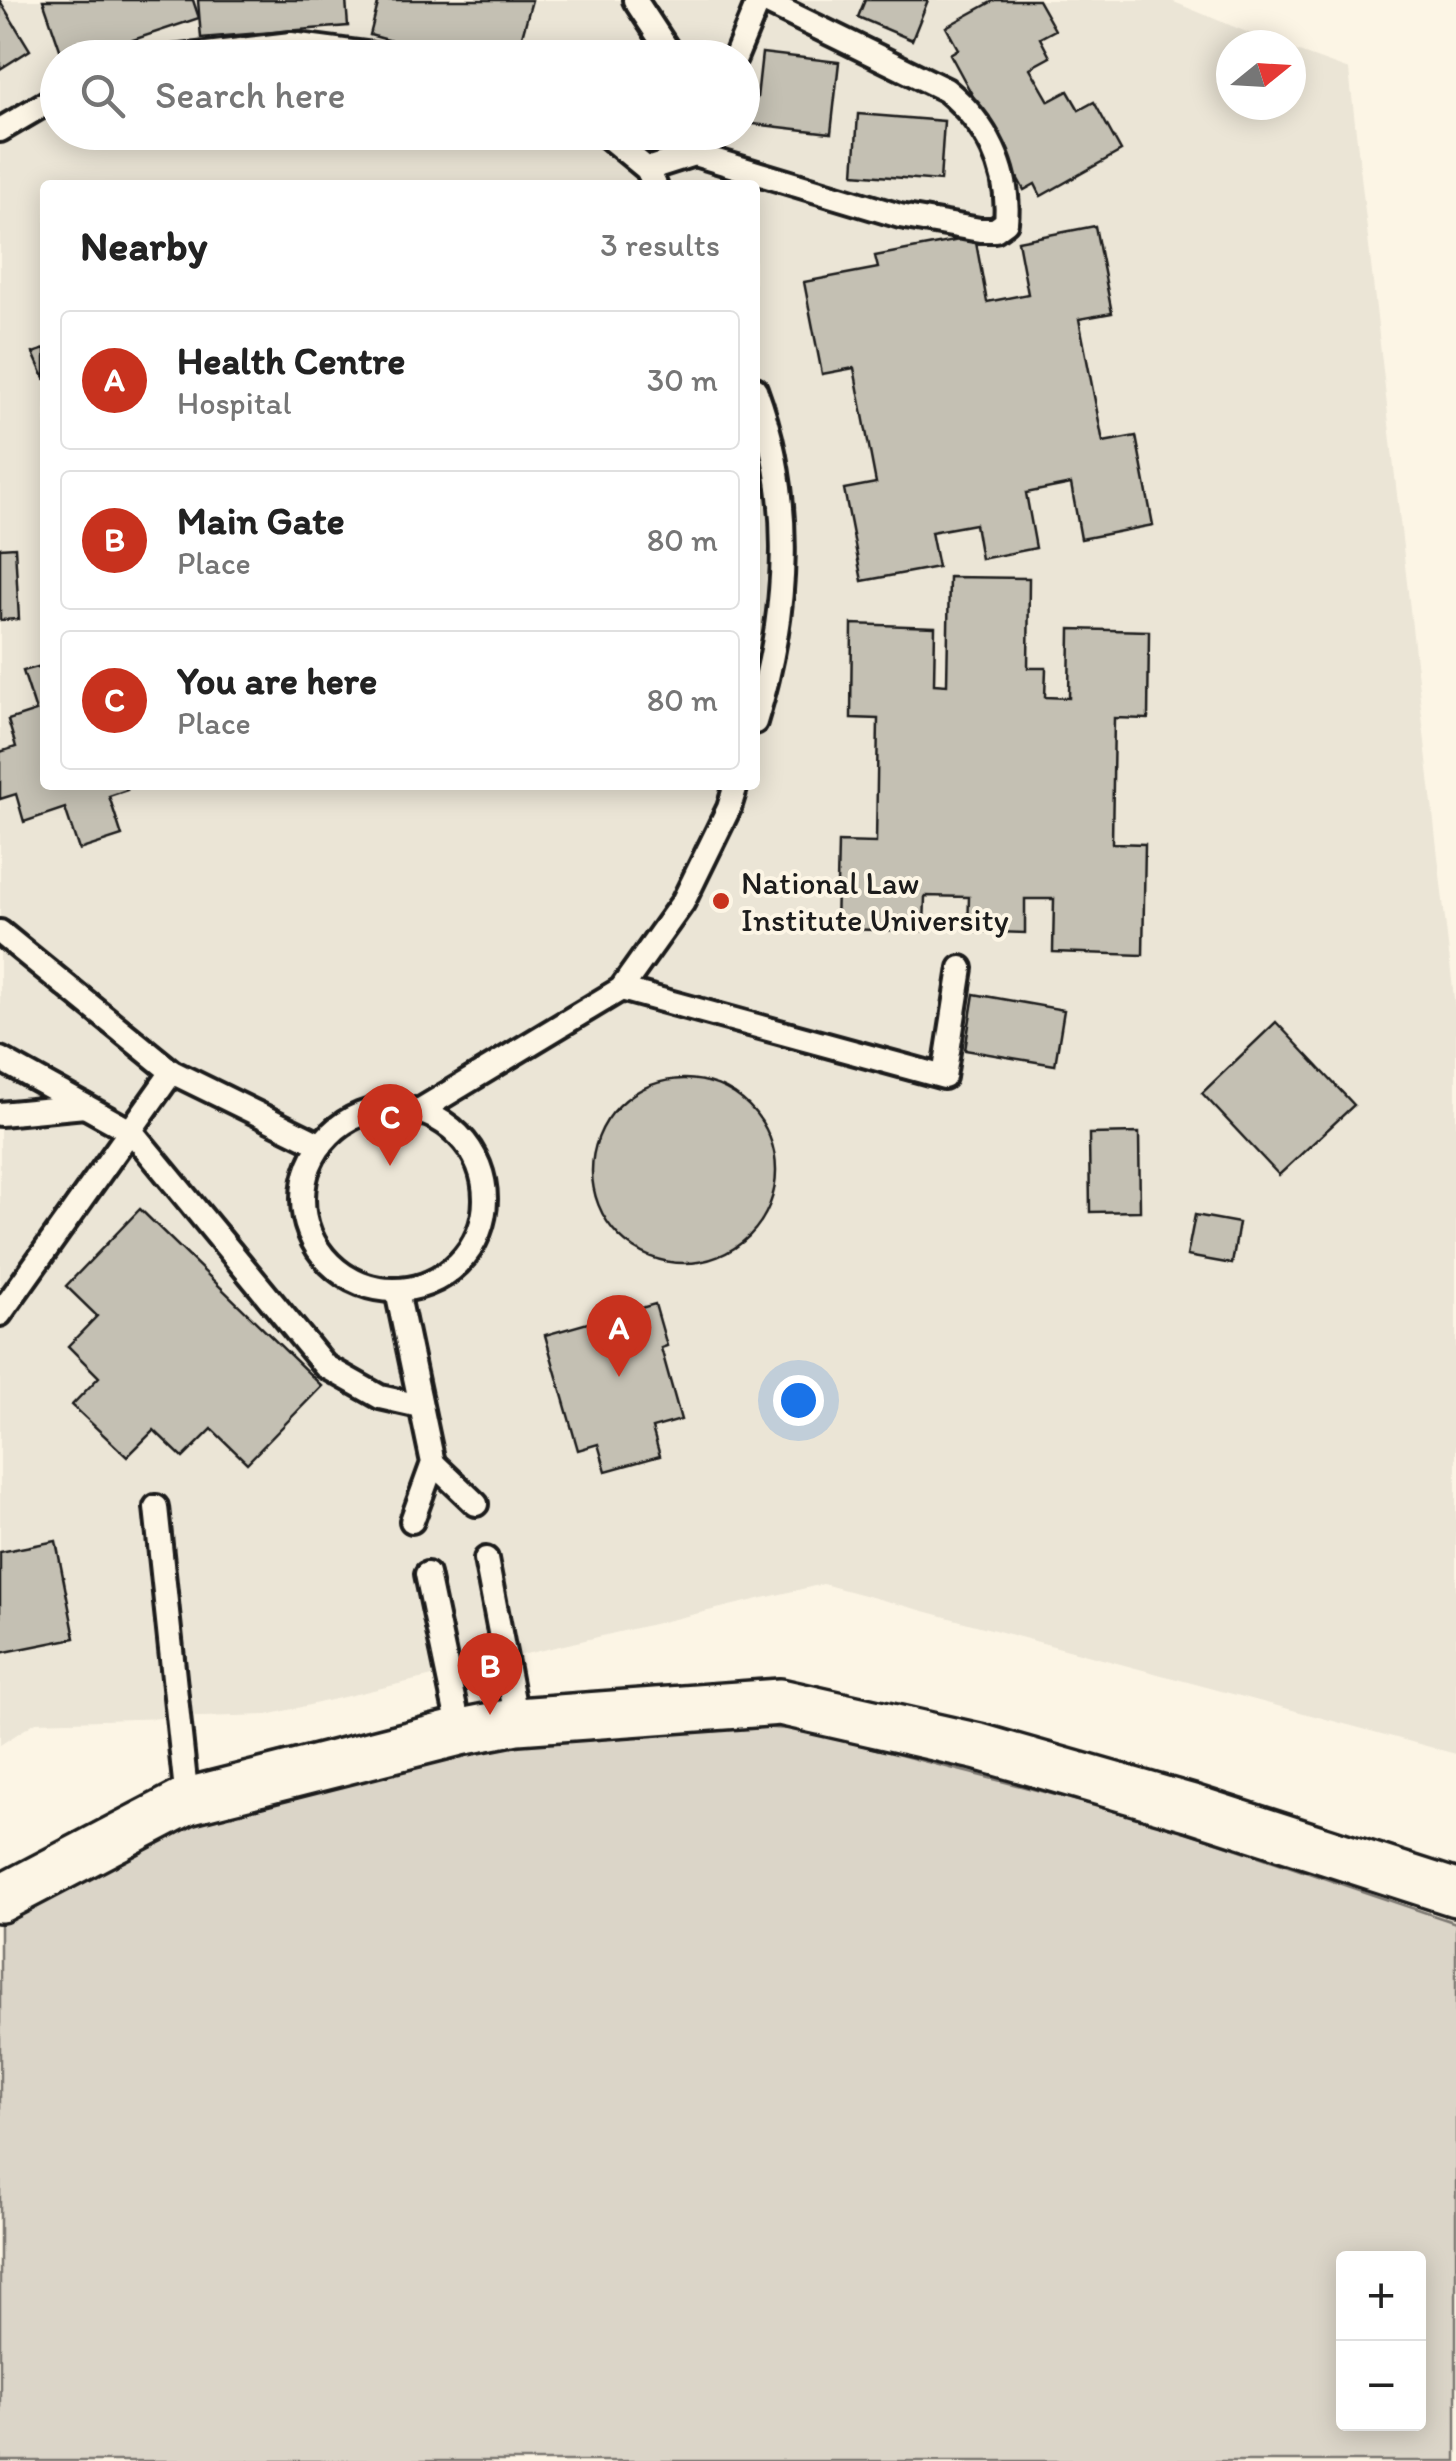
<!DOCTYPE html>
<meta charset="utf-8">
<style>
:root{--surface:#fff;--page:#f6f6f6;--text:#222;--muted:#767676;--line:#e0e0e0;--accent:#c8321e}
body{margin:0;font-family:Itim,sans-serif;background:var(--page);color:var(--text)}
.controls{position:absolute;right:30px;bottom:30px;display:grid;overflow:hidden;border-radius:10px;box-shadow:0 5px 25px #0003}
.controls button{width:90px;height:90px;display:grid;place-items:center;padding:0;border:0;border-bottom:2px solid var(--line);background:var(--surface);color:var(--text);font:50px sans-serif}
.compass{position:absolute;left:1216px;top:30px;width:90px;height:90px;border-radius:50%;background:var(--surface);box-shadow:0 5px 25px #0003;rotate:72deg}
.you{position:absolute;left:798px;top:1400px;width:35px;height:35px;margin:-25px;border:8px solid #fff;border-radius:50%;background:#1a73e8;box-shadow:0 0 0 15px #1a73e833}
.badge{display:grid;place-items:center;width:65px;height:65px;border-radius:50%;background:var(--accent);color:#fff;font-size:32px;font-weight:700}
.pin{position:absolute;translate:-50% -82px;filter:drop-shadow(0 2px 5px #0008)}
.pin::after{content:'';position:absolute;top:52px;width:35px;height:30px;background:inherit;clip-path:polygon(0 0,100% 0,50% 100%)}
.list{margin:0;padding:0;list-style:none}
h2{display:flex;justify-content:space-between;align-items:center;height:130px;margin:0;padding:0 40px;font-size:42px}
h2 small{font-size:32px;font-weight:400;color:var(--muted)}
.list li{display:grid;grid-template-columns:65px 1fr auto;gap:30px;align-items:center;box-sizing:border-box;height:140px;margin:0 20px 20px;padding:0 20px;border:2px solid var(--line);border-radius:10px}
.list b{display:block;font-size:38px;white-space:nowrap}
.list p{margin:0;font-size:32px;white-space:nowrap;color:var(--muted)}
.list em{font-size:32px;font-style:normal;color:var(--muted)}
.icon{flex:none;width:55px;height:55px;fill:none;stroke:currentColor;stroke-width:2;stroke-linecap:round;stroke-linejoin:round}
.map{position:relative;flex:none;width:1456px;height:2461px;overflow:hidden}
.search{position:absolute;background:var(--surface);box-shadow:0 5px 25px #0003;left:40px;top:40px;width:720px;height:110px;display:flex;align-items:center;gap:25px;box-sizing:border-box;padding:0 35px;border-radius:55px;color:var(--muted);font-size:38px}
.panel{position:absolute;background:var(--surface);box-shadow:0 5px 25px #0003;left:40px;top:180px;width:720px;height:610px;border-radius:10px}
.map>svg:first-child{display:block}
</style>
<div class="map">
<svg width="1456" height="2461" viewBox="0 0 1456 2461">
<rect width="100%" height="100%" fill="#fcf5e5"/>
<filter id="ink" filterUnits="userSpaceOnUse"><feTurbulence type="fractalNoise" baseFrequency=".01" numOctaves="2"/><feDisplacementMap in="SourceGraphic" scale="20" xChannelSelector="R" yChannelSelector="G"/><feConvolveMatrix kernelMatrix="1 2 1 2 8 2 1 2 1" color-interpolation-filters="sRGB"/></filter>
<g filter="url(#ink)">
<path fill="#ebe5d6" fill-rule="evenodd" d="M0,0H1169L1278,45H1231V105H1291V49L1349,70L1456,1016V1754L823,1584L267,1715L36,1722L0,1745ZM58,58H742V132H58ZM45,185H755V785H45Z"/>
<path fill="#dbd5c8" stroke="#7c7872" stroke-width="2.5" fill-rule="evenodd" d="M548,1713L803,1730L1149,1819L1456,1923V2461H0V1910L115,1825ZM1344,2258H1418V2424H1344Z"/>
<g fill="#c4c0b3" stroke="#1c1c1c" stroke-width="2.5">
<path d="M43,0H193L199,18L79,58H63Z"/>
<path d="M198,0H346L348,26L201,38Z"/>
<path d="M379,0H532L516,58H454L370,35Z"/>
<path d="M865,0H928L912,40L858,17Z"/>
<path d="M995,0H1038L1055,30L1040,38L1050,57L1030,68L1049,101L1068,91L1079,110L1094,102L1121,151L1041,196L1035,184L1024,190L950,54L958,49L946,27Z"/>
<path d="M0,1L30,50L0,69Z"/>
<path d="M762,53L839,62L831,133L744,123L747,97L757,98Z"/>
<path d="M858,114L944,121L940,181L854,174Z"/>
<path d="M1095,226L1112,313L1079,319L1103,442L1136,436L1153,525L1081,539L1071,484L1026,493L1036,548L981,559L975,524L931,532L938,567L862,581L844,489L876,483L854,368L822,374L804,282L878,268L875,256L975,237L987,302L1028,294L1018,241Z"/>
<path d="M45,349V380L33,353Z"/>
<path d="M15,547L19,619L0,620V548Z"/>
<path d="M949,577L1029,578L1028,668H1046L1045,697L1069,698L1070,629L1149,631L1148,719L1114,718L1112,843L1145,844L1143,955L1053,952L1054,899H1025V933L968,931L969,897L925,896L924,931L836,929L838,842L876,843L878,719L851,718L852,624L935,627L934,684L947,685Z"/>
<path d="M45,665V785H125L127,790L109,796L122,836L79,850L65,808L24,822L16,794L0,799V752L16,747L8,720L36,711L23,671Z"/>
<path d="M974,994L1064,1010L1055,1065L965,1050Z"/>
<path d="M1276,1022L1354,1105L1279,1175L1202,1093Z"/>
<circle cx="684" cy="1171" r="92"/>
<path d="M1139,1133L1140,1211L1090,1212L1089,1134Z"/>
<path d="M140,1209L322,1386L247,1463L212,1429L183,1458L154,1430L127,1457L72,1405L99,1377L68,1346L97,1316L66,1286Z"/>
<path d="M1195,1215L1239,1223L1232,1264L1187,1256Z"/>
<path d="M655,1304L667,1346L661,1348L681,1420L652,1428L660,1456L606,1471L598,1444L578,1450L545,1335Z"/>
<path d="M56,1541L75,1638L0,1653V1552Z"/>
</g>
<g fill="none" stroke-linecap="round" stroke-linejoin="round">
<defs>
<g id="lane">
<path d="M635,0L673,58"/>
<path d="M172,58L291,44L397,58"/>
<path d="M735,58L759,0"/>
<path d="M0,130L58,96"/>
<path d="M602,132L647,169L655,185"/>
<path d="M703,132L694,154L900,216L980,230H995L1006,222C1011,170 986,123 946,90L762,0"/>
<path d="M647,169L694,154L692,143"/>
<path d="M755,389C795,497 789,612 755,722"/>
<path d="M0,932L172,1072L321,1145"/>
<path d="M621,989L944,1077L961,968"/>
<path d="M0,1059L132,1132L325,1366L380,1397L420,1406"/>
<circle cx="394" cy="1199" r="91"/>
<path d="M422,1109L621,989L683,902L729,808L736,785"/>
<path d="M0,1114L85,1106"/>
<path d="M397,1291L433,1463L412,1521"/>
<path d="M0,1314L172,1072"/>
<path d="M433,1463L476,1504"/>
<path d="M156,1507L187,1801"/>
<path d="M486,1559L517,1721"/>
<path d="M427,1574L460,1732"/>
</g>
<path id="street" d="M0,1899L187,1801L460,1732L517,1721L780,1702L979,1747L1192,1808L1456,1893"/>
</defs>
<use href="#lane" stroke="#1c1c1c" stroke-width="30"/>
<use href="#street" stroke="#1c1c1c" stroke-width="52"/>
<use href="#lane" stroke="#fcf5e5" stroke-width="22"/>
<use href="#street" stroke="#fcf5e5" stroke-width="45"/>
</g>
</g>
<circle fill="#c8321e" stroke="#fcf5e5" stroke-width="4" cx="721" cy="901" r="10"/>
<g text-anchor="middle" stroke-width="8" stroke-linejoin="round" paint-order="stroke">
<g font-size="32" fill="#1c1c1c" stroke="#fcf5e5" text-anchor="start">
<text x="741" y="894">National Law<tspan x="741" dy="37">Institute University</tspan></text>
</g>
</g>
</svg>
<div class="controls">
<button>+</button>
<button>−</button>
</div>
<svg class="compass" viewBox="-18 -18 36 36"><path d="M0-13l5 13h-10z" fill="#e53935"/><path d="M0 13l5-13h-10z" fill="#767676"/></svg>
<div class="you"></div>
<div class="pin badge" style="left:619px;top:1377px">A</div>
<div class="pin badge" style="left:490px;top:1715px">B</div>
<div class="pin badge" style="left:390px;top:1166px">C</div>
<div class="search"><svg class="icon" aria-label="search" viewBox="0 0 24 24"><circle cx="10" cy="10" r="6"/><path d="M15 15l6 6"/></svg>Search here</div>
<section class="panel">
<h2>Nearby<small>3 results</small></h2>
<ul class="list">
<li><span class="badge">A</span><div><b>Health Centre</b><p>Hospital</p></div><em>30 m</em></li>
<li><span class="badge">B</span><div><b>Main Gate</b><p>Place</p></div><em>80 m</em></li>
<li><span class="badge">C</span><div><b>You are here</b><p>Place</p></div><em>80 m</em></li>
</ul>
</section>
</div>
